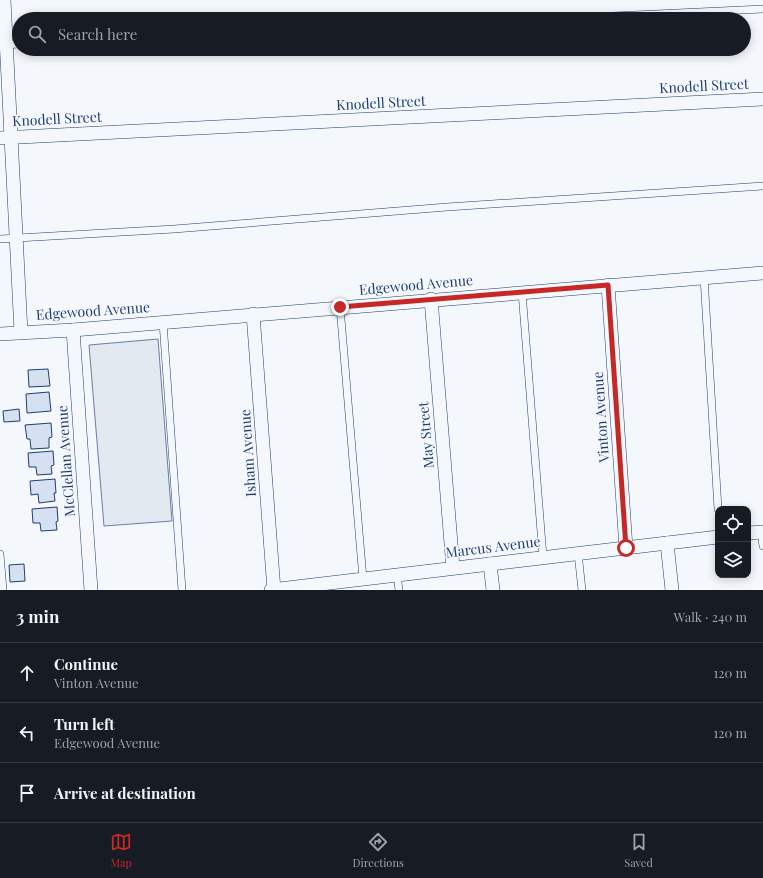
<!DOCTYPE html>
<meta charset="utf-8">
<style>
:root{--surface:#171b24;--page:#242831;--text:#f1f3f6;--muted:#9ea1a6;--line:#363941;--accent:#c62828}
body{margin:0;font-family:"Playfair Display",serif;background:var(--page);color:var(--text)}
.controls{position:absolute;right:12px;bottom:12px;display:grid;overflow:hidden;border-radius:8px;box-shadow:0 2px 10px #0003}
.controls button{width:36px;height:36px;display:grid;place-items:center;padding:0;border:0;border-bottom:1px solid var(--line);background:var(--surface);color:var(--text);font:20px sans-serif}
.stop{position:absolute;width:12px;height:12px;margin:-9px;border:3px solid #c62828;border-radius:50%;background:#fff}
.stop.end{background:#c62828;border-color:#fff;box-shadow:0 1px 4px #0008}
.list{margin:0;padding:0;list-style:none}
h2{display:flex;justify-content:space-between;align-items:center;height:52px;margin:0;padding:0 16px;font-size:17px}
h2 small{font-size:13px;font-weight:400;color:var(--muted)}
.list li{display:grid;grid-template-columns:26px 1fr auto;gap:12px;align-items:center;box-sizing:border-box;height:60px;padding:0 16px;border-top:1px solid var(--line)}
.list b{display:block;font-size:15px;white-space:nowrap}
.list p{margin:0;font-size:13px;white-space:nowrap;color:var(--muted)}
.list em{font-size:13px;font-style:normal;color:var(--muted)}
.icon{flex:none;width:22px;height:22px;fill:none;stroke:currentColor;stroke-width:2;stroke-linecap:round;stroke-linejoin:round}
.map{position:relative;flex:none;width:763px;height:590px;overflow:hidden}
.search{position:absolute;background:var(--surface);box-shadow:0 2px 10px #0003;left:12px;right:12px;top:12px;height:44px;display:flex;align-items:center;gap:10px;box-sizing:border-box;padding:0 14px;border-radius:22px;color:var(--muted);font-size:15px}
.sheet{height:232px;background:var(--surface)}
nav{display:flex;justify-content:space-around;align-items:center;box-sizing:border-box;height:56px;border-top:1px solid var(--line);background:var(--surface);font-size:11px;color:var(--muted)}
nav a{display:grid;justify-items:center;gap:2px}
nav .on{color:var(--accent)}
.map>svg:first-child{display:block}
</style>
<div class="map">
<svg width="763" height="590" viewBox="0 0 763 590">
<rect width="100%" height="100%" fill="#f4f7fb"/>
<path fill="#e3e9f0" stroke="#687fa3" d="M158,339L172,521L104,526L89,345Z"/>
<g fill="#d5e0f0" stroke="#1d3f73">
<path d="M48,369L50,386L29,387L28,370Z"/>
<path d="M49,392L51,411L27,413L26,394Z"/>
<path d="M19,409L20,421L4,422L3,411Z"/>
<path d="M51,423L52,437L49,438V448L31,449L30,439H27L25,425Z"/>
<path d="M53,451L54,465L51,466L52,474L37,475L36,467H29L28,453Z"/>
<path d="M55,479L56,493H54L55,501L39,503L38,494L31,495L30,481Z"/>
<path d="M57,507L58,521L56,522L57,530L41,531L40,523H33L32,509Z"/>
<path d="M24,564L25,581L10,582L9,565Z"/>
</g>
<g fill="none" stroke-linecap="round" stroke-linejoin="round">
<defs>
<g id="lane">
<path d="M549,19L763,9"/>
<path d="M3,45L19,44"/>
<path d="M0,239L174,229L447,207L763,186"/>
<path d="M704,277L718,509"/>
<path d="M522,292L543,557"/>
<path d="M340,307L363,579"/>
<path d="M163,322L182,590"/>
<path d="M761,532L763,546"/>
<path d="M578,553L582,590"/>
<path d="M0,554L3,590"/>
<path d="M397,575L399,590"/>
</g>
<g id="street">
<path d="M4,0L21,332"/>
<path d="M0,138L763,99"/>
<path d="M608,285L626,548"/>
<path d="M431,299L453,568"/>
<path d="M253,314L274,590"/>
<path d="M73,330L91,590"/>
<path d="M0,334L73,330L763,273"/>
<path d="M748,533L763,532"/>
<path d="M667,543L672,590"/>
<path d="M490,564L493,590"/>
<path d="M271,590L718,537"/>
</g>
</defs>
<use href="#lane" stroke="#1d3f73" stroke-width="8"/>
<use href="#street" stroke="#1d3f73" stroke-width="14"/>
<use href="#lane" stroke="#f4f7fb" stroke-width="7"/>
<use href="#street" stroke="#f4f7fb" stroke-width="13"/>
</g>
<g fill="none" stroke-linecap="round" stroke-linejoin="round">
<path stroke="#c62828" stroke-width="5" d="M340,307L608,285L626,548"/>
</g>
<g text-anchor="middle" stroke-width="3" stroke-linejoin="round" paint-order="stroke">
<g font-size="14" fill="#1d3f73" stroke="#f4f7fb">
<text transform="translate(704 86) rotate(-3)" y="5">Knodell Street</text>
<text transform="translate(381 103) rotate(-3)" y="5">Knodell Street</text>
<text transform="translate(57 119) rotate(-3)" y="5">Knodell Street</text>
<text transform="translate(416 285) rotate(-5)" y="5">Edgewood Avenue</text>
<text transform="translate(93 311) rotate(-4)" y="5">Edgewood Avenue</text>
<text transform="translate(601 417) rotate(-94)" y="5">Vinton Avenue</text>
<text transform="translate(426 435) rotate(-95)" y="5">May Street</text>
<text transform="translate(248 453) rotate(-94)" y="5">Isham Avenue</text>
<text transform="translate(66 461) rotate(-94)" y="5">McClellan Avenue</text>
<text transform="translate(493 547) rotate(-7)" y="5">Marcus Avenue</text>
</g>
</g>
</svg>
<div class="controls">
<button><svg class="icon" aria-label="locate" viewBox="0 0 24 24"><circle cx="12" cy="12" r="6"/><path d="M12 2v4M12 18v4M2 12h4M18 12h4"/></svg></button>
<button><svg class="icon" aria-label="layers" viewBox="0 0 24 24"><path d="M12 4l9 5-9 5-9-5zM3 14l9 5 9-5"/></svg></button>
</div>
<div class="stop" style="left:626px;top:548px"></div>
<div class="stop end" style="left:340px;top:307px"></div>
<div class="search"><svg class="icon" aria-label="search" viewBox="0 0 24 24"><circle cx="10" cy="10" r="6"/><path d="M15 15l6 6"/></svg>Search here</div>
</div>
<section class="sheet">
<h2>3 min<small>Walk · 240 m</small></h2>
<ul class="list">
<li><svg class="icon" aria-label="ahead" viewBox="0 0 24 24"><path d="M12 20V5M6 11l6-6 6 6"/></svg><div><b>Continue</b><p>Vinton Avenue</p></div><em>120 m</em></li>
<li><svg class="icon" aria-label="left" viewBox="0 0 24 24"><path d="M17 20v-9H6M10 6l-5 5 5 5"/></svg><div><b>Turn left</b><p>Edgewood Avenue</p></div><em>120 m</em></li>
<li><svg class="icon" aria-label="arrive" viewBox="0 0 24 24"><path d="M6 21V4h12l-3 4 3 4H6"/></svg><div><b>Arrive at destination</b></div></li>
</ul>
</section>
<nav>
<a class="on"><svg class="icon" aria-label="map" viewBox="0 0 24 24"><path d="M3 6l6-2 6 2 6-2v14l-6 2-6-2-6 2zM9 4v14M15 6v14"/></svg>Map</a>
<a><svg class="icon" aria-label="directions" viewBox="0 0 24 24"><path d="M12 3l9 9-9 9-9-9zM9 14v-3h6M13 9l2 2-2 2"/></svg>Directions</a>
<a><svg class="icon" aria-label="saved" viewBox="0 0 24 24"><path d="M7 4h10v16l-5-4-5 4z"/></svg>Saved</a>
</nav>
